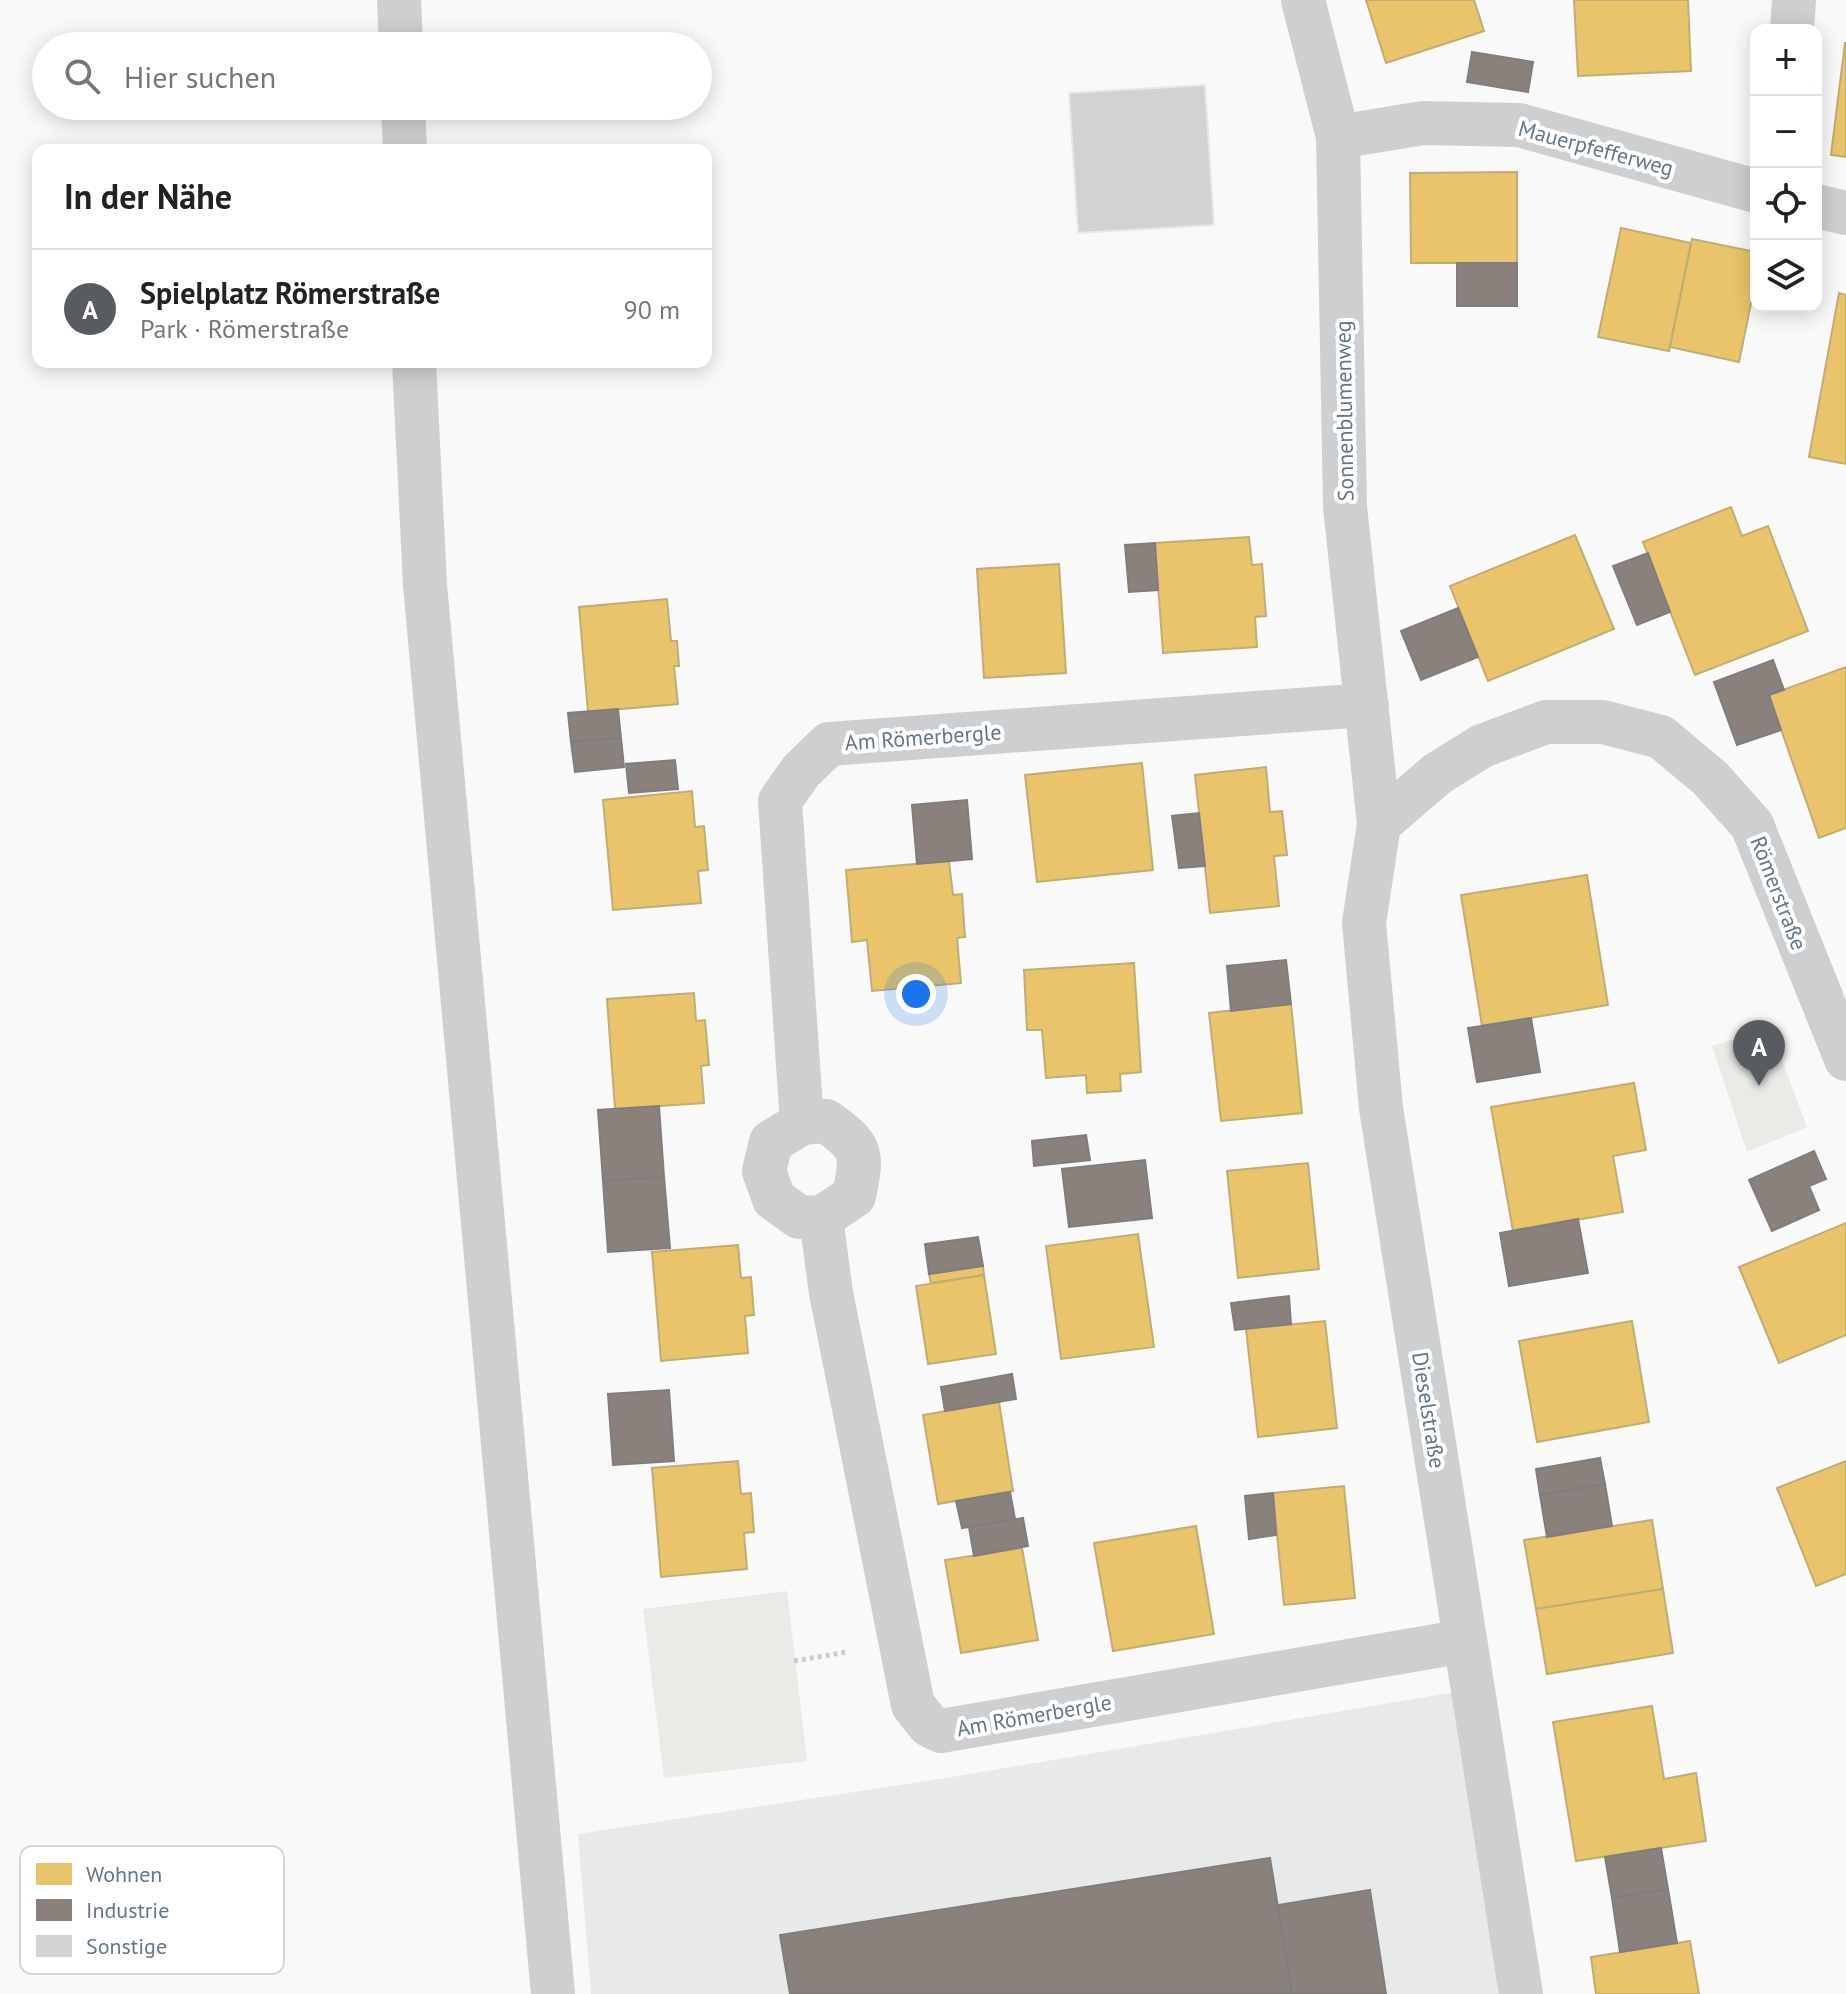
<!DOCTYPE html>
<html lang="de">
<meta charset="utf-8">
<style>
:root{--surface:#fff;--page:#f2f2f2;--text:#222;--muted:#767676;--line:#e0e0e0;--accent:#585c60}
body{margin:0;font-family:"PT Sans",sans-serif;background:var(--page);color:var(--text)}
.controls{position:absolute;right:24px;top:24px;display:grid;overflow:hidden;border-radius:16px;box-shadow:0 4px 20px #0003}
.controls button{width:72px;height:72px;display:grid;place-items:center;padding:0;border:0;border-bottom:2px solid var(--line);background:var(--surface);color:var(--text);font:40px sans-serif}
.you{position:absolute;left:916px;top:994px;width:28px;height:28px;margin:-20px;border:6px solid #fff;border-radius:50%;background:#1a73e8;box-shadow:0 0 0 12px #1a73e833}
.badge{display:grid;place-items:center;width:52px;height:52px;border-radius:50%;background:var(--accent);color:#fff;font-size:26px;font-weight:700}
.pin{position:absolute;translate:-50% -66px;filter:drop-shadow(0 2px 4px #0008)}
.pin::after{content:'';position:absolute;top:42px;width:28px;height:24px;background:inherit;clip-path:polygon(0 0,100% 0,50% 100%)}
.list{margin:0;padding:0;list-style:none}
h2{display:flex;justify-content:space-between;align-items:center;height:104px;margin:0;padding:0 32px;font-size:34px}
h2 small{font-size:26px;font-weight:400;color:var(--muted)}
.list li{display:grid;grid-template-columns:52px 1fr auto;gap:24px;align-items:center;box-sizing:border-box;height:120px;padding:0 32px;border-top:2px solid var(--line)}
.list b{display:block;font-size:30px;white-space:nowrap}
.list p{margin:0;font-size:26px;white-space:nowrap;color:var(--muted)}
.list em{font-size:26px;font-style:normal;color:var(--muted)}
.icon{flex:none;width:44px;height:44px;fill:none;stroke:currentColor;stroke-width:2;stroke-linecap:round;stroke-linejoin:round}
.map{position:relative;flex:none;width:1846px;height:1994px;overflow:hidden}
.search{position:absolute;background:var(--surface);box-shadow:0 4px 20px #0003;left:32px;top:32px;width:680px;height:88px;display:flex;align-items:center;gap:20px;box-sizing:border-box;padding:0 28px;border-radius:44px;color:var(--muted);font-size:30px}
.panel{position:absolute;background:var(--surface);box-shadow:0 4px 20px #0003;left:32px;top:144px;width:680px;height:224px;border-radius:16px}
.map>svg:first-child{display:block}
</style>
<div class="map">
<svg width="1846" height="1994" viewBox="0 0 1846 1994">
<rect width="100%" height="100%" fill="#f9f9f9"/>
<path fill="#e8e9e9" d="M1467,1690L1517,1994H591L578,1834L946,1778Z"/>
<g fill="#e8ebe6">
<path d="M1770,1028L1807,1127L1747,1152L1712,1046Z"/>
<path d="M787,1591L807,1761L664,1778L643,1609Z"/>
</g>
<g fill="#e9c46a" stroke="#c1ad72" stroke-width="2">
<path d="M1366,0H1474L1484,31L1386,63Z"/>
<path d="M1574,0H1688L1691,71L1578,76Z"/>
<path d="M1845,43H1846V157L1831,155Z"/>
<path d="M1517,172V263H1411L1410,173Z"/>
<path d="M1621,228L1691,243L1669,351L1598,337Z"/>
<path d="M1692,239L1756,252V279L1739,362L1670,347Z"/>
<path d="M1839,293L1846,295V464L1809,457Z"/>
<path d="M1731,507L1742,536L1768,526L1808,631L1695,675L1643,542Z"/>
<path d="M1575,535L1614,629L1488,681L1450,586Z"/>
<path d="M1249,537L1252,565L1262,564L1266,616L1255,617L1257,647L1163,653L1155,543Z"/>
<path d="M1059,564L1066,673L984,678L977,569Z"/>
<path d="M667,599L671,641H677L679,666H674L678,704L588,712L579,607Z"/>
<path d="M1846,667V828L1819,838L1769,695Z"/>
<path d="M1142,763L1153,870L1037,882L1025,775Z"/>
<path d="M1266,767L1270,812L1282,811L1287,855L1274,856L1279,906L1210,913L1195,775Z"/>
<path d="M692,791L695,827L704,826L708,870L698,871L701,903L613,910L603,800Z"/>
<path d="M949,861L953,895L962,894L965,937L957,938L961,983L872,991L867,940L852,942L846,870Z"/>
<path d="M1587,875L1608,1005L1482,1026L1461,895Z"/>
<path d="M1134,963L1141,1072L1120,1074L1121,1091L1087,1093L1086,1075L1046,1078L1042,1030H1027L1024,970Z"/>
<path d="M694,993L696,1021L705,1020L709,1065L701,1066L704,1103L615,1109L607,999Z"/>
<path d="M1291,1004L1302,1113L1221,1121L1209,1013Z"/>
<path d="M1634,1083L1646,1150L1613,1156L1623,1212L1513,1231L1491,1107Z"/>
<path d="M1308,1163L1319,1269L1238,1278L1227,1171Z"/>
<path d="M1846,1223V1335L1779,1363L1739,1267Z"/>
<path d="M1138,1234L1154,1347L1061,1359L1046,1246Z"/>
<path d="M738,1245L741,1278L751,1277L754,1315L745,1316L748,1353L661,1361L652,1252Z"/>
<path d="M983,1266L984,1275L931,1283L929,1274Z"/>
<path d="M984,1275L996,1354L928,1364L916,1286Z"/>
<path d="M1325,1321L1337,1428L1258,1437L1246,1329Z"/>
<path d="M1632,1321L1649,1422L1537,1442L1519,1341Z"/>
<path d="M999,1402L1013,1491L938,1504L923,1415Z"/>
<path d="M738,1461L741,1494L751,1493L754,1532L744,1533L747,1569L661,1577L652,1468Z"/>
<path d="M1846,1461V1574L1816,1586L1777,1488Z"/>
<path d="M1344,1486L1355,1598L1284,1605L1273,1493Z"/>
<path d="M1652,1520L1663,1589L1536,1609L1524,1540Z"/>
<path d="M1196,1526L1214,1634L1113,1651L1094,1543Z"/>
<path d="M1022,1548L1038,1640L961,1653L945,1560Z"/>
<path d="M1663,1589L1673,1653L1547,1674L1536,1609Z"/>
<path d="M1652,1706L1664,1779L1696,1773L1706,1841L1576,1861L1553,1722Z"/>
<path d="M1690,1941L1699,1994H1596L1591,1957Z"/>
</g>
<g fill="#8a817c" stroke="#7f7e7e" stroke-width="2">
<path d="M1472,52L1533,62L1528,92L1467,82Z"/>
<rect x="1457" y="263" width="60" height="43"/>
<path d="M1155,543L1158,590L1129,592L1125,545Z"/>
<path d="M1648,553L1670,612L1637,625L1613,566Z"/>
<path d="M1458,608L1478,657L1421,680L1401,631Z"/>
<path d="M1773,660L1784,690L1769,695L1781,730L1737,745L1714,682Z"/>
<path d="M618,709L621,738L571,742L568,713Z"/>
<path d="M621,738L624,767L575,772L571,742Z"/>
<path d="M675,760L678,789L629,793L626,764Z"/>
<path d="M967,800L972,859L917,864L912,805Z"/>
<path d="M1199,813L1205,866L1179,868L1172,816Z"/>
<path d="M1286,960L1291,1004L1231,1011L1227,966Z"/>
<path d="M1531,1018L1540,1072L1477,1082L1468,1028Z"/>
<path d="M659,1106L664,1177L603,1181L598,1110Z"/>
<path d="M1086,1135L1090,1160L1034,1166L1032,1141Z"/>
<path d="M1814,1151L1826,1179L1809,1186L1819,1210L1772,1231L1749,1180Z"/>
<path d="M1145,1160L1152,1218L1069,1227L1062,1169Z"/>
<path d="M664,1177L670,1248L608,1252L603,1181Z"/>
<path d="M1578,1219L1588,1273L1509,1286L1500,1233Z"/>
<path d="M978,1237L983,1266L929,1274L925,1244Z"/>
<path d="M1289,1296L1291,1324L1235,1330L1231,1303Z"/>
<path d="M1012,1374L1016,1399L945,1411L941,1387Z"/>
<path d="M669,1390L674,1461L613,1465L608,1394Z"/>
<path d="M1600,1458L1605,1484L1540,1495L1536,1469Z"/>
<path d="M1605,1484L1612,1526L1547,1537L1540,1495Z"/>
<path d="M1010,1492L1015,1519L962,1528L956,1501Z"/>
<path d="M1273,1493L1276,1535L1249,1539L1245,1496Z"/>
<path d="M1023,1518L1028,1546L974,1556L969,1527Z"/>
<path d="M1661,1848L1668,1889L1612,1898L1605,1857Z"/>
<path d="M1270,1858L1292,1994H790L780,1935Z"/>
<path d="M1668,1889L1677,1943L1620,1952L1612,1898Z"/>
<path d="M1370,1890L1386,1994H1292L1278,1905Z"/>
</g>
<path fill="#d0d2d3" stroke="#e8e8e8" stroke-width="2" d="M1205,85L1214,225L1078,233L1069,93Z"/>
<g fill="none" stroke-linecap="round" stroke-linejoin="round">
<path stroke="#cbcccd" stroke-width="5" stroke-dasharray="4 4" stroke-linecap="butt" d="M794,1661L847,1652"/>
<g stroke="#cecfd0" stroke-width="44">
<path d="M399,0L401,46"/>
<path d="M1303,0L1338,137L1345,507L1379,824L1364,923L1381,1108L1521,1994"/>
<path d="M1792,30L1794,0"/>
<path d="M403,106L405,150"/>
<path d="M1338,137L1423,123L1519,125L1756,191"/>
<path d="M1816,206L1846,213"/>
<path d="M414,362L425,585L553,1994"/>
<path d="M1379,824L1437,774L1482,746L1546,722H1603L1661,737L1710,778L1752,825L1846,1059"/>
<path d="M826,1121C863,1147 863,1153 854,1196L821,1218L799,1217L774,1199L764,1171L771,1142L802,1123Z"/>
<path d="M802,1123L780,801L801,771L829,744L1367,705"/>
<path d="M821,1218L831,1293L913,1705L929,1725L941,1731L1465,1641"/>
</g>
</g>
<g text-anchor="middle" stroke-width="8" stroke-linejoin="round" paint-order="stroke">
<g font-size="22" fill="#657683" stroke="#fff">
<text transform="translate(1596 148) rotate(15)" y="8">Mauerpfefferweg</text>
<text transform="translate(1344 411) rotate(-91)" y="8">Sonnenblumenweg</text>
<text transform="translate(923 737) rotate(-4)" y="8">Am Römerbergle</text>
<text transform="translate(1779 893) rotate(69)" y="8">Römerstraße</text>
<text transform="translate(1429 1410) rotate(81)" y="8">Dieselstraße</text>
<text transform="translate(1034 1715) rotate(-10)" y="8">Am Römerbergle</text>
</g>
</g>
<rect x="20" y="1846" width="264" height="128" rx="12" fill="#fff" stroke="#d1d6da" stroke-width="2"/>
<rect x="36" y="1863" width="36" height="22" fill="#e9c46a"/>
<rect x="36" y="1899" width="36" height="22" fill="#8a817c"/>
<rect x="36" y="1935" width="36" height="22" fill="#d0d2d3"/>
<g font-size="22" fill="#657683">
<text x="86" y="1882">Wohnen</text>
<text x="86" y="1918">Industrie</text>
<text x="86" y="1954">Sonstige</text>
</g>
</svg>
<div class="controls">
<button>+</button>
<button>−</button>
<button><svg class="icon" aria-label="locate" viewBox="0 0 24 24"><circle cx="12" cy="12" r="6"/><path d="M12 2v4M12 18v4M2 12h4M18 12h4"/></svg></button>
<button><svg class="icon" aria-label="layers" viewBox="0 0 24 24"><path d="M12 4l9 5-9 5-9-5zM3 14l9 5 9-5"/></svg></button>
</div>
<div class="you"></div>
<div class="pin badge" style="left:1759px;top:1086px">A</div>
<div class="search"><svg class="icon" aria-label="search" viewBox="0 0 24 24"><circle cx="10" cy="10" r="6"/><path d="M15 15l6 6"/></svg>Hier suchen</div>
<section class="panel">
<h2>In der Nähe<small></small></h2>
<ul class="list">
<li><span class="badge">A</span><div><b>Spielplatz Römerstraße</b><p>Park · Römerstraße</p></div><em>90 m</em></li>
</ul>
</section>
</div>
